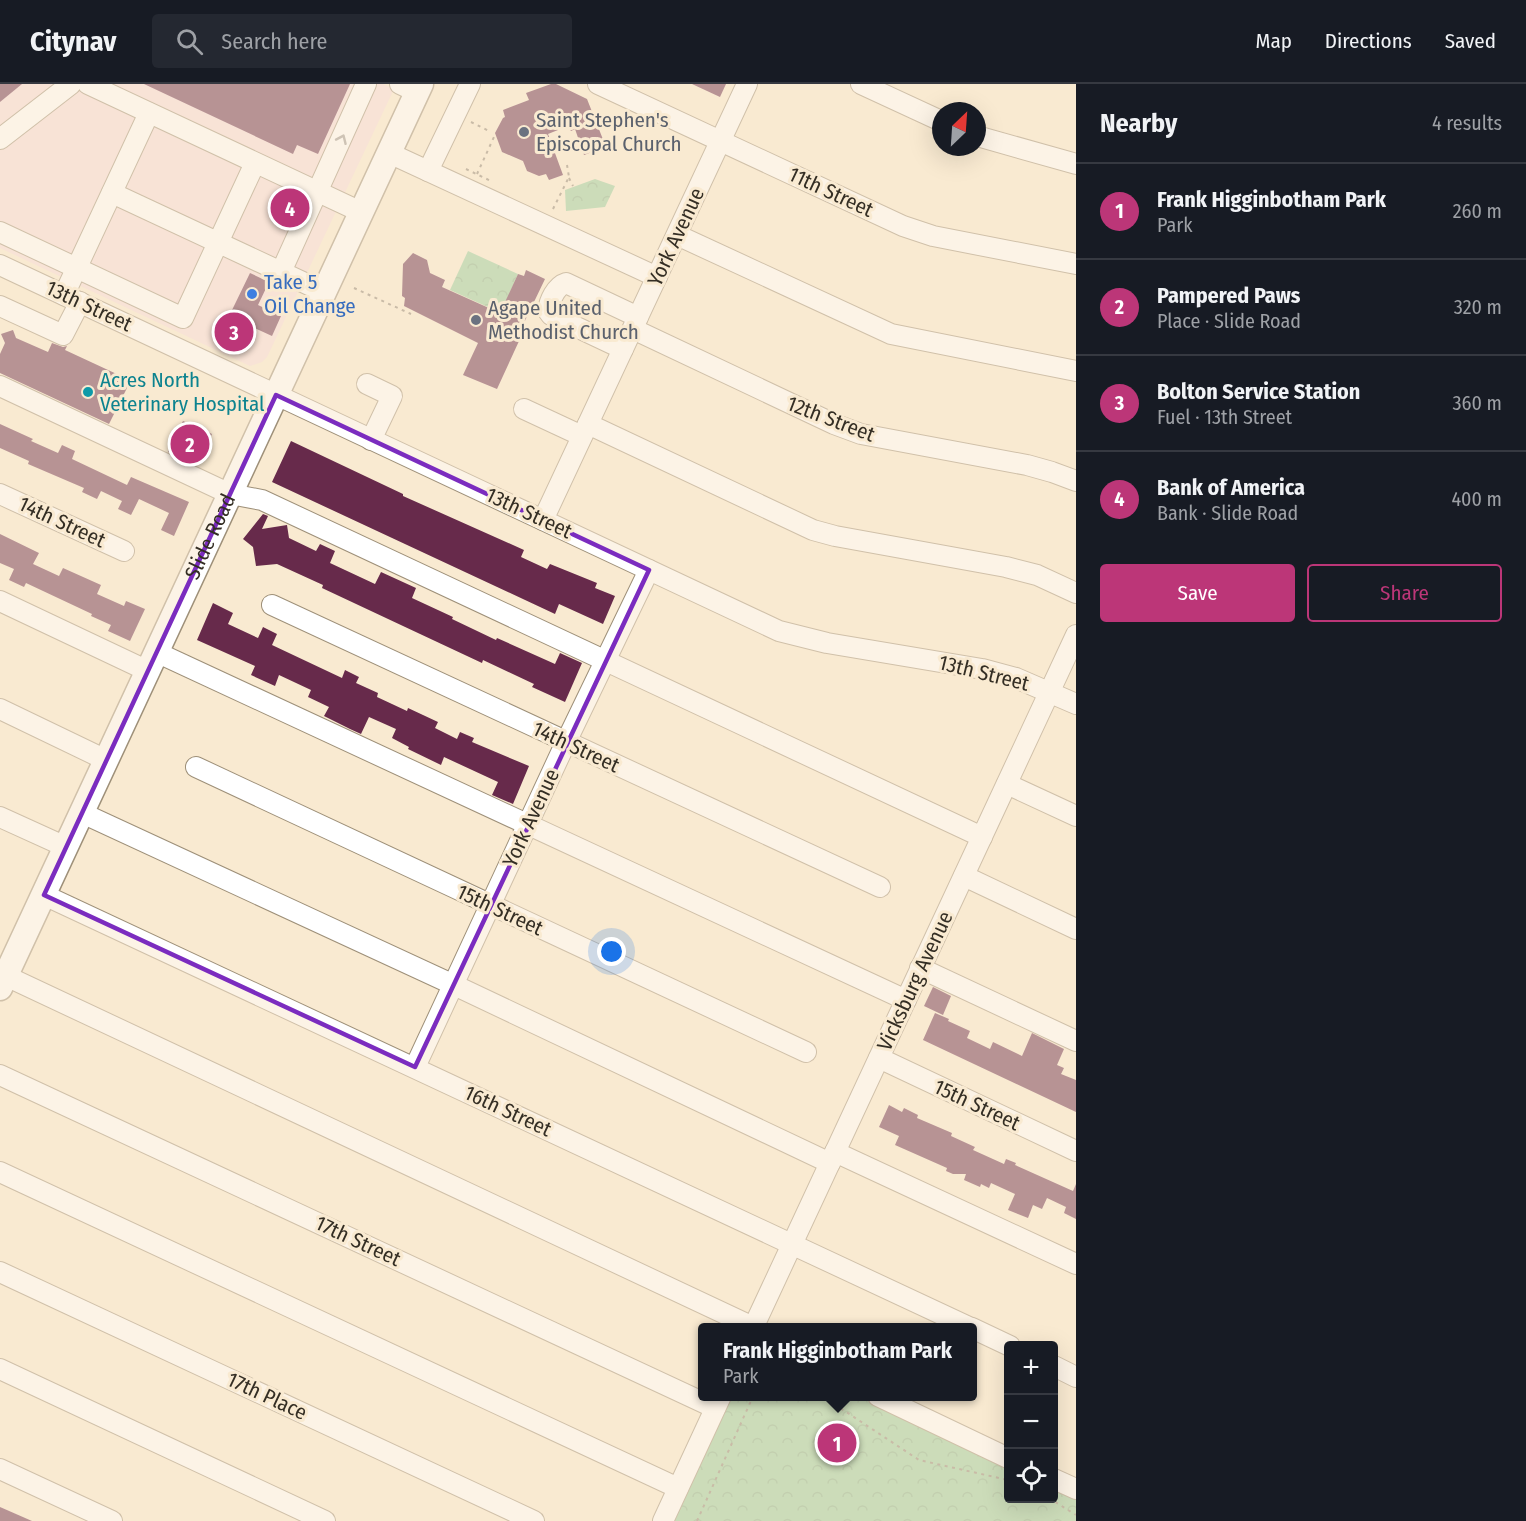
<!DOCTYPE html>
<meta charset="utf-8">
<style>
:root{--surface:#171b24;--page:#242831;--text:#f1f3f6;--muted:#9ea1a6;--line:#363941;--accent:#bc3678}
body{margin:0;font-family:"Fira Sans Condensed",sans-serif;background:var(--page);color:var(--text)}
.controls{position:absolute;right:18px;bottom:18px;display:grid;overflow:hidden;border-radius:6px;box-shadow:0 6px 24px #0002}
.controls button{width:54px;height:54px;display:grid;place-items:center;padding:0;border:0;border-bottom:2px solid var(--line);background:var(--surface);color:var(--text);font:30px sans-serif}
.compass{position:absolute;left:932px;top:18px;width:54px;height:54px;border-radius:50%;background:var(--surface);box-shadow:0 6px 24px #0002;rotate:25deg}
.you{position:absolute;left:612px;top:868px;width:21px;height:21px;margin:-15px;border:4px solid #fff;border-radius:50%;background:#1a73e8;box-shadow:0 0 0 9px #1a73e833}
.badge{display:grid;place-items:center;width:39px;height:39px;border-radius:50%;background:var(--accent);color:#fff;font-size:20px;font-weight:700}
.pin{position:absolute;translate:-50% -50%;border:3px solid #fff;box-shadow:0 2px 6px #0006}
.popup{position:absolute;left:698px;top:1239px;width:279px;height:78px;box-sizing:border-box;display:grid;place-content:center;border-radius:6px;background:var(--surface);filter:drop-shadow(0 2px 4px #0005);font-size:20px;white-space:nowrap;color:var(--muted)}
.popup b{font-size:22px;color:var(--text)}
.popup::after{content:'';position:absolute;left:50%;top:100%;margin-left:-12px;border:12px solid transparent;border-top-color:var(--surface)}
.list{margin:0;padding:0;list-style:none}
h2{display:flex;justify-content:space-between;align-items:center;height:78px;margin:0;padding:0 24px;font-size:26px}
h2 small{font-size:20px;font-weight:400;color:var(--muted)}
.list li{display:grid;grid-template-columns:39px 1fr auto;gap:18px;align-items:center;box-sizing:border-box;height:96px;padding:0 24px;border-top:2px solid var(--line)}
.list b{display:block;font-size:22px;white-space:nowrap}
.list p{margin:0;font-size:20px;white-space:nowrap;color:var(--muted)}
.list em{font-size:20px;font-style:normal;color:var(--muted)}
.actions{display:flex;gap:12px;padding:18px 24px}
.actions a{flex:1;padding:14px 0;border:2px solid var(--accent);border-radius:6px;text-align:center;font-size:21px;color:var(--accent)}
.actions .main{background:var(--accent);color:#fff}
.icon{flex:none;width:33px;height:33px;fill:none;stroke:currentColor;stroke-width:2;stroke-linecap:round;stroke-linejoin:round}
.map{position:relative;flex:none;width:1076px;height:1437px;overflow:hidden}
header{display:flex;align-items:center;gap:36px;box-sizing:border-box;height:84px;padding:0 30px;background:var(--surface);border-bottom:2px solid var(--line)}
header strong{font-size:28px}
nav{display:flex;gap:33px;margin-inline-start:auto;font-size:21px}
.search{width:420px;height:54px;background:var(--page);display:flex;align-items:center;gap:15px;box-sizing:border-box;padding:0 21px;border-radius:6px;color:var(--muted);font-size:22px}
main{display:flex}
aside{flex:1;background:var(--surface)}
.map>svg:first-child{display:block}
</style>
<header>
<strong>Citynav</strong>
<div class="search"><svg class="icon" aria-label="search" viewBox="0 0 24 24"><circle cx="10" cy="10" r="6"/><path d="M15 15l6 6"/></svg>Search here</div>
<nav><a>Map</a><a>Directions</a><a>Saved</a></nav>
</header>
<main>
<div class="map">
<svg width="1076" height="1437" viewBox="0 0 1076 1437">
<defs>
<pattern id="forest-crowns" width="20" height="18" patternUnits="userSpaceOnUse" patternTransform="scale(1.5)"><rect width="20" height="18" fill="#95cd9c"/><path d="M2 6a3 3 0 1 1 6 0M12 15a3 3 0 1 1 6 0" fill="none" stroke="#81b086"/></pattern>
</defs>
<rect width="100%" height="100%" fill="#f9ead1"/>
<path fill="#f6dbdb" d="M0,0H383L394,5L267,273L262,278L250,282L0,164Z"/>
<g fill="url(#forest-crowns)">
<path d="M595,95L615,102L605,123L566,127L565,106Z"/>
<path d="M468,167L518,190L501,229L450,206Z"/>
<path d="M731,1313H866L1008,1380V1414H1054V1401L1076,1411V1437H673Z"/>
</g>
<g fill="#672a4b">
<path d="M0,0H22L0,18Z"/>
<path d="M144,0H350L318,70L297,61L293,70Z"/>
<path d="M551,0H556L587,15L606,63L584,71L575,45L571,47L568,42L548,50L563,91L549,96L546,90L539,92L527,87L523,77L502,68L495,49L503,34L505,33L503,26L529,16L526,9Z"/>
<path d="M692,0H726L720,13Z"/>
<path d="M413,169L427,176L430,189L445,196L442,203L500,229L518,190L524,192L526,186L545,195L522,243L525,244L497,305L463,291L478,259L404,222L405,214L402,212L403,180Z"/>
<path d="M250,189L269,198L258,221L281,232L272,252L250,242L238,267L217,257Z"/>
<path d="M13,246L16,254L48,268L52,259L63,263L67,262L65,266L121,292L128,289L133,301L127,304L109,340L0,289V270L5,259L1,250Z"/>
<path d="M183,337L212,350L197,381L168,368Z"/>
<path d="M0,340L33,355L31,357L58,369L62,361L75,367L72,375L127,401L131,393L189,418L174,452L161,446L169,429L139,415L131,431L118,425L122,417L101,407L97,415L82,408L84,404L28,380L29,377L0,364Z"/>
<path d="M291,357L403,410V412L524,466L521,473L547,485L550,480L597,499L595,504L615,512L603,540L559,520L555,530L272,398Z"/>
<path d="M263,430L268,432L262,445L287,441L289,454L316,467L320,460L335,467L330,479L375,500L381,488L416,504L412,514L453,533L452,535L496,556L497,554L555,580L560,569L582,579L565,618L532,603L534,600L483,576L482,579L403,542L322,504L323,501L277,480L256,482L253,463L243,455Z"/>
<path d="M0,450L39,469L33,480L59,492L63,484L101,501L97,510L124,522L126,517L145,525L130,557L108,547L111,541L91,532L92,530L26,499L24,503L9,496L14,485L0,479Z"/>
<path d="M213,519L233,529L228,540L258,554L263,543L277,550L272,561L342,594L345,586L359,593L356,599L378,609L377,613L407,627L408,624L438,638L435,644L457,655L460,648L474,654L472,658L529,682L513,720L492,711L498,698L444,673L441,681L408,665L409,663L392,654L396,645L369,633L361,650L350,645L324,632L329,623L308,613L311,606L279,591L275,602L251,591L255,582L197,556Z"/>
<path d="M933,903L951,912L943,931L924,922Z"/>
<path d="M935,929L949,935L948,937L970,947L967,954L990,965L993,958L1022,972L1032,949L1064,965L1057,981L1064,984L1061,990L1076,996V1028L923,956Z"/>
<path d="M889,1021L902,1028L904,1024L918,1031L917,1034L952,1049L951,1052L975,1063L973,1066L1004,1080L1006,1075L1016,1079L1015,1081L1073,1107L1076,1100V1135L1064,1129L1066,1123L1047,1114L1042,1125L1033,1121L1028,1134L1008,1126L1015,1110L991,1099L989,1104L981,1100L980,1103L964,1096L966,1090H953L946,1087L947,1084L895,1061L899,1052L879,1043Z"/>
<path d="M0,1423L32,1437H0Z"/>
</g>
<g fill="none" stroke-linecap="round" stroke-linejoin="round">
<defs>
<g id="minor">
<path d="M88,0L361,128"/>
<path d="M400,0L417,8"/>
<path d="M598,0L903,142L933,152L1076,180"/>
<path d="M861,0L941,37"/>
<path d="M977,52L1076,80"/>
<path d="M0,55L71,0"/>
<path d="M389,69L657,193"/>
<path d="M428,87L470,0"/>
<path d="M112,109L324,208"/>
<path d="M0,148L183,234L255,79"/>
<path d="M677,151L891,250L1076,287"/>
<path d="M0,181L779,547L827,559L982,585L1016,594L1076,620"/>
<path d="M281,188L366,0"/>
<path d="M64,211L149,29"/>
<path d="M0,222L63,251L80,218"/>
<path d="M633,245L834,340L861,350L1027,381L1052,388L1076,397"/>
<path d="M623,265L551,231L548,227C549,217 556,202 566,199L638,233"/>
<path d="M367,300L392,312L371,356"/>
<path d="M0,302L230,410L262,416L982,753"/>
<path d="M524,325L582,352"/>
<path d="M588,340L813,446L835,452L1006,483L1037,491L1076,509"/>
<path d="M0,410L124,467"/>
<path d="M543,436L747,0"/>
<path d="M0,517L148,587"/>
<path d="M272,521L880,803"/>
<path d="M156,568L906,916"/>
<path d="M0,625L106,676"/>
<path d="M196,683L806,968"/>
<path d="M1007,700L1076,732"/>
<path d="M82,729L454,901L830,1079"/>
<path d="M0,733L66,763"/>
<path d="M964,792L1076,845"/>
<path d="M44,811L971,1244"/>
<path d="M920,884L1076,957"/>
<path d="M6,892L753,1243"/>
<path d="M879,974L1076,1067"/>
<path d="M415,983L566,658L649,486"/>
<path d="M0,991L715,1324"/>
<path d="M835,1068L1076,1180"/>
<path d="M0,1088L678,1404"/>
<path d="M0,1188L534,1437"/>
<path d="M753,1244L1076,551"/>
<path d="M972,1244L1010,1262"/>
<path d="M1054,1282L1076,1293"/>
<path d="M0,1285L325,1437"/>
<path d="M878,1312L1008,1374"/>
<path d="M0,1385L112,1437"/>
<path d="M1054,1395L1076,1405"/>
<path d="M663,1437L721,1312"/>
</g>
<g id="major">
<path id="s1" d="M0,904L421,0"/>
</g>
</defs>
<use href="#minor" stroke="#9e9079" stroke-width="22"/>
<use href="#major" stroke="#9e9079" stroke-width="27"/>
<g stroke="#8e8473" stroke-width="2" stroke-dasharray="3 4.5" stroke-linecap="butt">
<path d="M471,38L491,48"/>
<path d="M466,85L491,97"/>
<path d="M477,90L494,53"/>
<path d="M569,94L573,102"/>
<path d="M553,125L569,93L567,81"/>
<path d="M354,204L411,230"/>
<path d="M822,1312L919,1376L1008,1396"/>
<path d="M1049,1414L1076,1431"/>
<path d="M697,1437L750,1319L755,1312"/>
</g>
<use href="#minor" stroke="#fff" stroke-width="20"/>
<use href="#major" stroke="#fff" stroke-width="24"/>
</g>
<defs><path id="oneway-chevron" d="M-2-3.5L2.5 0L-2 3.5" fill="none" stroke-width="1.6" stroke-linecap="round" stroke-linejoin="round" transform="scale(1.5)"/></defs>
<use stroke="#9a9692" href="#oneway-chevron" transform="translate(342 55) rotate(-66)"/>
<path d="M0 0H1076V1437H0ZM276,311L649,486L415,983L44,811Z" fill="#f9ead1" fill-opacity=".55" fill-rule="evenodd"/>
<path fill="none" stroke="#7b2cbf" stroke-width="4.5" stroke-linejoin="round" d="M276,311L649,486L415,983L44,811Z"/>
<g fill="#6b7280" stroke="#f9ead1" stroke-width="2">
<circle cx="524" cy="48" r="6"/>
<circle cx="476" cy="236" r="6"/>
</g>
<circle fill="#3f7fe0" stroke="#f9ead1" stroke-width="2" cx="252" cy="210" r="6"/>
<circle fill="#0f9aa8" stroke="#f9ead1" stroke-width="2" cx="88" cy="308" r="6"/>
<g text-anchor="middle" stroke-width="6" stroke-linejoin="round" paint-order="stroke">
<g font-size="21" fill="#5b616d" stroke="#f9ead1" text-anchor="start">
<text x="536" y="43">Saint Stephen's<tspan x="536" dy="24">Episcopal Church</tspan></text>
<text x="488" y="231">Agape United<tspan x="488" dy="24">Methodist Church</tspan></text>
</g>
<g font-size="21" fill="#342e24" stroke="#f9ead1">
<text transform="translate(831 108) rotate(25)" y="7">11th Street</text>
<text transform="translate(676 153) rotate(-65)" y="7">York Avenue</text>
<text transform="translate(89 222) rotate(25)" y="7">13th Street</text>
<text transform="translate(831 335) rotate(21)" y="7">12th Street</text>
<text transform="translate(529 429) rotate(25)" y="7">13th Street</text>
<text transform="translate(62 438) rotate(25)" y="7">14th Street</text>
<text dy="7" stroke="none"><textPath href="#s1" startOffset="498">Slide Road</textPath></text>
<text transform="translate(984 589) rotate(14)" y="7">13th Street</text>
<text transform="translate(576 663) rotate(25)" y="7">14th Street</text>
<text transform="translate(531 734) rotate(-65)" y="7">York Avenue</text>
<text transform="translate(500 826) rotate(25)" y="7">15th Street</text>
<text transform="translate(915 897) rotate(-65)" y="7">Vicksburg Avenue</text>
<text transform="translate(977 1021) rotate(25)" y="7">15th Street</text>
<text transform="translate(508 1027) rotate(25)" y="7">16th Street</text>
<text transform="translate(358 1157) rotate(25)" y="7">17th Street</text>
<text transform="translate(267 1312) rotate(25)" y="7">17th Place</text>
</g>
<g font-size="21" fill="#366cbe" stroke="#f9ead1" text-anchor="start">
<text x="264" y="205">Take 5<tspan x="264" dy="24">Oil Change</tspan></text>
</g>
<g font-size="21" fill="#0d838f" stroke="#f9ead1" text-anchor="start">
<text x="100" y="303">Acres North<tspan x="100" dy="24">Veterinary Hospital</tspan></text>
</g>
</g>
</svg>
<div class="controls">
<button>+</button>
<button>−</button>
<button><svg class="icon" aria-label="locate" viewBox="0 0 24 24"><circle cx="12" cy="12" r="6"/><path d="M12 2v4M12 18v4M2 12h4M18 12h4"/></svg></button>
</div>
<svg class="compass" viewBox="-18 -18 36 36"><path d="M0-13l5 13h-10z" fill="#e53935"/><path d="M0 13l5-13h-10z" fill="#9ea1a6"/></svg>
<div class="you"></div>
<div class="pin badge" style="left:837px;top:1359px">1</div>
<div class="popup"><b>Frank Higginbotham Park</b>Park</div>
<div class="pin badge" style="left:190px;top:360px">2</div>
<div class="pin badge" style="left:234px;top:248px">3</div>
<div class="pin badge" style="left:290px;top:124px">4</div>
</div>
<aside>
<h2>Nearby<small>4 results</small></h2>
<ul class="list">
<li><span class="badge">1</span><div><b>Frank Higginbotham Park</b><p>Park</p></div><em>260 m</em></li>
<li><span class="badge">2</span><div><b>Pampered Paws</b><p>Place · Slide Road</p></div><em>320 m</em></li>
<li><span class="badge">3</span><div><b>Bolton Service Station</b><p>Fuel · 13th Street</p></div><em>360 m</em></li>
<li><span class="badge">4</span><div><b>Bank of America</b><p>Bank · Slide Road</p></div><em>400 m</em></li>
</ul>
<div class="actions"><a class="main">Save</a><a>Share</a></div>
</aside>
</main>
